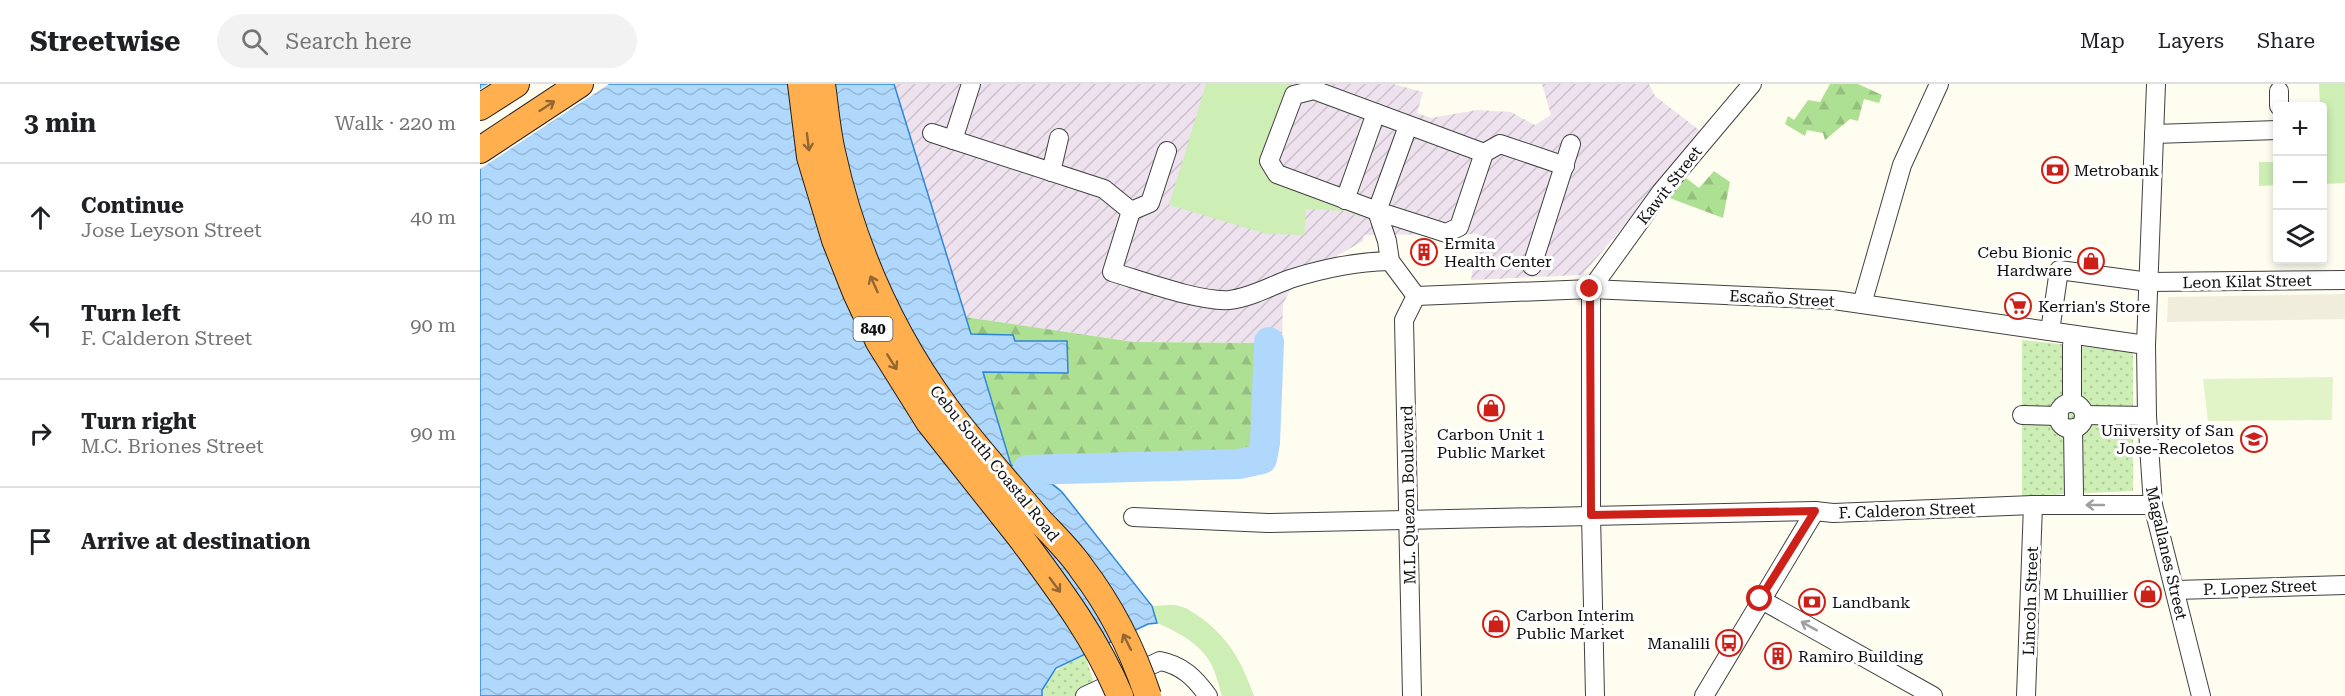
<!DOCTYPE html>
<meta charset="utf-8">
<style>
:root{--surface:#fff;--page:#f2f2f2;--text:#202124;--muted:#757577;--line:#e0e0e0}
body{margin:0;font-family:"Roboto Serif",serif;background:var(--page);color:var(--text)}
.controls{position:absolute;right:18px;top:18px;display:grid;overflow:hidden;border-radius:6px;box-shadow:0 3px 9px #0003}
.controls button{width:54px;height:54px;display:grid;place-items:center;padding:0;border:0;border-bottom:2px solid var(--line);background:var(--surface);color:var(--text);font:30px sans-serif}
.stop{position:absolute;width:18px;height:18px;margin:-14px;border:4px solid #cd2018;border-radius:50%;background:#fff}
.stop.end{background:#cd2018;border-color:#fff;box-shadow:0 2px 6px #0008}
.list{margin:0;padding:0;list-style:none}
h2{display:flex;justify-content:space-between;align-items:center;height:78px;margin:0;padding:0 24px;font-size:26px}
h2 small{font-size:20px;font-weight:400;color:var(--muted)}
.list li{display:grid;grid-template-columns:39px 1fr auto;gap:18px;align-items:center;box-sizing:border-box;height:108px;padding:0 24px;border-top:2px solid var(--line)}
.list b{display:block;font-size:22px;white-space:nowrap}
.list p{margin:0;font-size:20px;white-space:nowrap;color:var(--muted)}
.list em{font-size:20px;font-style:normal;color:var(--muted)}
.icon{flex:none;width:33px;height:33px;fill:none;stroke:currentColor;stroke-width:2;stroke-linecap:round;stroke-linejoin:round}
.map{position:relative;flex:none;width:1865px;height:612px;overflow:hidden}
header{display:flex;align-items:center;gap:36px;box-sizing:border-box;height:84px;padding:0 30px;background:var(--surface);border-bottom:2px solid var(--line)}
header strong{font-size:28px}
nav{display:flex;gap:33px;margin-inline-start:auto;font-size:21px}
.search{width:420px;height:54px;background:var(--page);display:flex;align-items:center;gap:15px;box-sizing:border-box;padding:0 21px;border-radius:33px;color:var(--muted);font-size:22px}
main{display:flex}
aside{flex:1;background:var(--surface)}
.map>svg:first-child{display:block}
</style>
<header>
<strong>Streetwise</strong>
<div class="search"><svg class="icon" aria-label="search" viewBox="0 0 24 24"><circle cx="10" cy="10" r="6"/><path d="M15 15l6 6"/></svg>Search here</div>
<nav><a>Map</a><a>Layers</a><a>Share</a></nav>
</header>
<main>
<aside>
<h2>3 min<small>Walk · 220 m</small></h2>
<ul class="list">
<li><svg class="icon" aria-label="ahead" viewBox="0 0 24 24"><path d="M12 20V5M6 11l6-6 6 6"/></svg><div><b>Continue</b><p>Jose Leyson Street</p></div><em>40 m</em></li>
<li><svg class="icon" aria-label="left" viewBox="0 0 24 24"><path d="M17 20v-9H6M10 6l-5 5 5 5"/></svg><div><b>Turn left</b><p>F. Calderon Street</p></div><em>90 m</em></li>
<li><svg class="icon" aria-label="right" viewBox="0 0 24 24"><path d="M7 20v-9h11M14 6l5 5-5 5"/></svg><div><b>Turn right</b><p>M.C. Briones Street</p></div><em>90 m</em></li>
<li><svg class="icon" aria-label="arrive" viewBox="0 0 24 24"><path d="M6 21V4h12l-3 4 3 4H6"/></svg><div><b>Arrive at destination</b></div></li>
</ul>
</aside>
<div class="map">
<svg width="1865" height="612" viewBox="0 0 1865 612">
<defs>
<pattern id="industrial-furrows" width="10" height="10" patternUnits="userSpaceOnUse" patternTransform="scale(1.5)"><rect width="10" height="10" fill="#eee2ee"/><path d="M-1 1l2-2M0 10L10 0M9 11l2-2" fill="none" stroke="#cbc1cb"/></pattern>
<pattern id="forest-firs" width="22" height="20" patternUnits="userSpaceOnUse" patternTransform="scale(1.5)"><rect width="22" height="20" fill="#aee093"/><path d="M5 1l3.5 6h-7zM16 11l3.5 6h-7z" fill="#94bf7e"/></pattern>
<pattern id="park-dots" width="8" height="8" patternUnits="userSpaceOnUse" patternTransform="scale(1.5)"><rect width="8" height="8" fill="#cdeeb5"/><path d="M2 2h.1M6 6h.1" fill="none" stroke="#afcb9a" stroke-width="1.8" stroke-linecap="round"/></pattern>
<pattern id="water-waves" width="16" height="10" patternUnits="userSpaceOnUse" patternTransform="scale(1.5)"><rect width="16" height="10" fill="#afd8fc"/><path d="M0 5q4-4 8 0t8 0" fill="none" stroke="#95b8d7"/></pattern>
</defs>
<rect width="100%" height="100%" fill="#fffdf0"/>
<path fill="url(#industrial-furrows)" d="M414,0H913L943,8L937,29L951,34L997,26L1031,28L1055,41L1071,31L1062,0H1169L1175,12L1223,49L1102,191L991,196L998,150L884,151L883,157L815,196L803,220L802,259L654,258L485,233Z"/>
<g fill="#cdeeb5">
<path d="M726,0H810L783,79L882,128L880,133L866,127L826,125L824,151L787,150L689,121Z"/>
<path d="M1839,0H1865V99L1843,100L1842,22H1840Z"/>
<path d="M1779,78H1797V101L1779,102Z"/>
<path d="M672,522C680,522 691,520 700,522C709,525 716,530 724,536C751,557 763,581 774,612H742C739,602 736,589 731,580C721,560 696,547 677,539Z"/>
</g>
<g fill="url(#forest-firs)">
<path d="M1350,0H1378L1402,11L1399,19L1384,15L1378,37L1370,35L1345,56L1343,49L1327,46L1325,52L1305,40L1308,32L1314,36L1328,16L1340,18Z"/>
<path d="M1234,87L1250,98L1243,134L1187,113L1206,94L1219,104Z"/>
<path d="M485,233L654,258L784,259L776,372L531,381L503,288L588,289L535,257L532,251L491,250Z"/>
</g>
<g fill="url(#park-dots)">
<path d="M1542,256L1653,268V407L1542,412Z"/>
<path d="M605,571L618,612H562C563,589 587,579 605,571Z"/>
</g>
<path fill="#e1f4c8" d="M1853,293L1852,336L1728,337L1723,295Z"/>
<path fill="#f1eddd" d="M1865,210V235L1687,238L1688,213Z"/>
<path fill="url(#water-waves)" stroke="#2e86da" stroke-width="1.5" d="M0,0H414L491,250L533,251L535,257H587L588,289L503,288L531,381C550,387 568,395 582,408L672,522L677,539L668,540L576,584L562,606V612H0Z"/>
<path fill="#fffdf0" d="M8,0H129L0,85V5Z"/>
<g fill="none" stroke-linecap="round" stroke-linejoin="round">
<path stroke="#afd8fc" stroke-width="30" d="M547,386L759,380L782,375L785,359L789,258"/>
<defs>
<g id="minor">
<path d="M1676,0L1666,261L1667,332L1673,421L1721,612"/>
<path d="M1799,7V22"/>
<path d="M928,42L897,127L907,157L910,177L936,212"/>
<path d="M452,49L624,105L651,127L670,119L687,67"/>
<path d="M1674,50L1798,46"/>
<path d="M473,56L491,0"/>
<path d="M1004,69L834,6L814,11L789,77L797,90L897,127L966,149L979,143L1004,69L1020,60L1085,82"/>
<path d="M571,88L579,54"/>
<path d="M865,116L896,29"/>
<path d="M651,127L632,188C663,197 719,218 749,216C770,214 791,202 810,195C844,184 875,178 910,177"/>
<path d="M1052,182L1091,60"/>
<path d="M1111,205V431L1115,612"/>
<path d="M1111,205L1181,108L1272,0"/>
<path d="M936,212L1111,205L1354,216L1666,261"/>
<path d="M1382,220L1422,81L1459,0"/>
<path d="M1570,247L1579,186L1669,198L1865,196"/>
<path d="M1592,261V319"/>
<circle cx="1591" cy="332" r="13"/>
<path d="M1542,331L1579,332"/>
<path d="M1604,331L1667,332"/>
<path d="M1593,344L1594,411"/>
<path d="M653,433L788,439L1335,427L1353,429L1553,421H1673"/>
<path d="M1696,506L1865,501"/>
<path d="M1280,515L1453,612"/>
<path d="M605,612L680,577C702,581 715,594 728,612"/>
<path d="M932,612L924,236L936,212"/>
<path d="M1224,612L1335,427"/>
<path d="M1546,612L1553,421"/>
</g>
<g id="highway">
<path d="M321,0L330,73L355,156L376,209L399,258L449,338L541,454"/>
<path d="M342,0C345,22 347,46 352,68C372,160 410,247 466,324C495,363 528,399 559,436"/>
<path d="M0,23L36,0"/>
<path d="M0,66L100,0"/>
</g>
</defs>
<use href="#minor" stroke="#414141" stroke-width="20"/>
<use href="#highway" stroke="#1f1f1f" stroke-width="28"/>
<use href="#minor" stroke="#fff" stroke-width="18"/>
<use href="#highway" stroke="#ffaf4e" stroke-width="26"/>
<defs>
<g id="highway-bridge">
<path d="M559,436C574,452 590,467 602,485C631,523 653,567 668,612"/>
<path d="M541,454C578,504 616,554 640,612"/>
</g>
</defs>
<use href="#highway-bridge" stroke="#1f1f1f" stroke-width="28" stroke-linecap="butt"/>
<use href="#highway-bridge" stroke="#ffaf4e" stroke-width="26"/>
</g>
<defs><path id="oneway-shaft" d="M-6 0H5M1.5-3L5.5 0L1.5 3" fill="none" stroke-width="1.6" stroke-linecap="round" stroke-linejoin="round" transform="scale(1.5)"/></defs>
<g stroke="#936731">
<use href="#oneway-shaft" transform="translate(67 22) rotate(-33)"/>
<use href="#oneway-shaft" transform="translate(328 58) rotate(83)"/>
<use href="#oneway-shaft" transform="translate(394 200) rotate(-114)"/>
<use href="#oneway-shaft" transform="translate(412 278) rotate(58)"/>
<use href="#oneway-shaft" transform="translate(575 501) rotate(54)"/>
<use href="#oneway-shaft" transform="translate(647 558) rotate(-117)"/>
</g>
<g stroke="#9f9f9f">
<use href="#oneway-shaft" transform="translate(1615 421) rotate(180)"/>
<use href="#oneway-shaft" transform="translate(1329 542) rotate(-151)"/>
</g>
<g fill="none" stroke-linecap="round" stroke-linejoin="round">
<path stroke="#cd2018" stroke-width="8" d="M1110,205L1111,431L1335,427L1280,515"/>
</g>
<defs>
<symbol id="bank-ring" viewBox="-11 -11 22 22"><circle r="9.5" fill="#fff" stroke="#cd2018" stroke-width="1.5"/><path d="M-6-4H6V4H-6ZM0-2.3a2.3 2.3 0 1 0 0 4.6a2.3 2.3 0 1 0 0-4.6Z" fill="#cd2018"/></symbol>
<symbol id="building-ring" viewBox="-11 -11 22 22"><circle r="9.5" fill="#fff" stroke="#cd2018" stroke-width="1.5"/><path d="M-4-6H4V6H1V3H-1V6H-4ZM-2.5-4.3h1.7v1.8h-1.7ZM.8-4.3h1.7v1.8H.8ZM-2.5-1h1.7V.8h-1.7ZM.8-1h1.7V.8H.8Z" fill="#cd2018"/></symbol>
<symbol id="shop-ring" viewBox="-11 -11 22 22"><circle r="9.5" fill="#fff" stroke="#cd2018" stroke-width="1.5"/><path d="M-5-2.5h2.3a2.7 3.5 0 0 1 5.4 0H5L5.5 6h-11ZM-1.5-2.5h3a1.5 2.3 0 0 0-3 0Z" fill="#cd2018"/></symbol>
<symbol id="supermarket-ring" viewBox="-11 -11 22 22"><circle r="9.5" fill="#fff" stroke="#cd2018" stroke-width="1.5"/><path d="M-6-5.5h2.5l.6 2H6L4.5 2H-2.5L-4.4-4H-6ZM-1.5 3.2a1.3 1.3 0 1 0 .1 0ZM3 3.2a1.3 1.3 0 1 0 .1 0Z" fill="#cd2018"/></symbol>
<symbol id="university-ring" viewBox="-11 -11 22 22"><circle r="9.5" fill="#fff" stroke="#cd2018" stroke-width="1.5"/><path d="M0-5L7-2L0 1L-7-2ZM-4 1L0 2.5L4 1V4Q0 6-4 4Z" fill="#cd2018"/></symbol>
<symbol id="bus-ring" viewBox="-11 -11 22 22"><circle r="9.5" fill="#fff" stroke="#cd2018" stroke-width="1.5"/><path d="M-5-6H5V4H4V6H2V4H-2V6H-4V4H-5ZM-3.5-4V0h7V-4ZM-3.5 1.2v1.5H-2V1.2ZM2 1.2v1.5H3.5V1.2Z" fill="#cd2018"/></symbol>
</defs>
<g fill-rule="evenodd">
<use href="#bank-ring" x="1560" y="71" width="30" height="30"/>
<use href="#building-ring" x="929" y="153" width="30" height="30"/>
<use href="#shop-ring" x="1596" y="162" width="30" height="30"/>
<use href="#supermarket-ring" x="1523" y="207" width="30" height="30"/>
<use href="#shop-ring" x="996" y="309" width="30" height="30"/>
<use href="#university-ring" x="1759" y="340" width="30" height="30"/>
<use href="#shop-ring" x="1653" y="495" width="30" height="30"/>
<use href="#bank-ring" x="1317" y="503" width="30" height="30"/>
<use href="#shop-ring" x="1001" y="525" width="30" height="30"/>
<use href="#bus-ring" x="1234" y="544" width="30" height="30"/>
<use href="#building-ring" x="1283" y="557" width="30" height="30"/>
</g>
<g text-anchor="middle" stroke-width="6" stroke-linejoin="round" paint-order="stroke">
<rect fill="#fff" stroke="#565656" stroke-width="1.5" x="373.5" y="233" width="39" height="24" rx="4.5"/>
<g font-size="15" font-weight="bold" fill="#0e0e0e">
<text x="393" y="250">840</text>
</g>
<g font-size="16" fill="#0e0e0e" stroke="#fff" text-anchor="start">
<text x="1594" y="92">Metrobank</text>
<text x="964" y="165">Ermita<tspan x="964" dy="18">Health Center</tspan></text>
<text x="1592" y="174" text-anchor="end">Cebu Bionic<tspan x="1592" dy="18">Hardware</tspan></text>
<text x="1558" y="228">Kerrian's Store</text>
<text x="1754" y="352" text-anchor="end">University of San<tspan x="1754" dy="18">Jose-Recoletos</tspan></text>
<text x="1011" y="356" text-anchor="middle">Carbon Unit 1<tspan x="1011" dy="18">Public Market</tspan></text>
<text x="1648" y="516" text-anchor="end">M Lhuillier</text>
<text x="1352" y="524">Landbank</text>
<text x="1036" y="537">Carbon Interim<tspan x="1036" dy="18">Public Market</tspan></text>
<text x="1230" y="565" text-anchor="end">Manalili</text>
<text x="1318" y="578">Ramiro Building</text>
</g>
<g font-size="16" fill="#0e0e0e" stroke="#fff">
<text transform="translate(1189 101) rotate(-52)" y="6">Kawit Street</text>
<text transform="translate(1767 197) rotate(-1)" y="6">Leon Kilat Street</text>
<text transform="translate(1302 214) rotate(3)" y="6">Escaño Street</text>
<text transform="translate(515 379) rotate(51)" y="6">Cebu South Coastal Road</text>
<text transform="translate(928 411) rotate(-91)" y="6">M.L. Quezon Boulevard</text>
<text transform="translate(1427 426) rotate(-2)" y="6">F. Calderon Street</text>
<text transform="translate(1687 469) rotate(77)" y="6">Magallanes Street</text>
<text transform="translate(1780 503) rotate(-2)" y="6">P. Lopez Street</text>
<text transform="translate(1550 517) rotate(-88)" y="6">Lincoln Street</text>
</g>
</g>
</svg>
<div class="controls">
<button>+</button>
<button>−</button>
<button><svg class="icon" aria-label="layers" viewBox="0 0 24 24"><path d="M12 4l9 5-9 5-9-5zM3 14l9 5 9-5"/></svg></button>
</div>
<div class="stop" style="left:1280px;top:515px"></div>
<div class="stop end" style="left:1110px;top:205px"></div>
</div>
</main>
